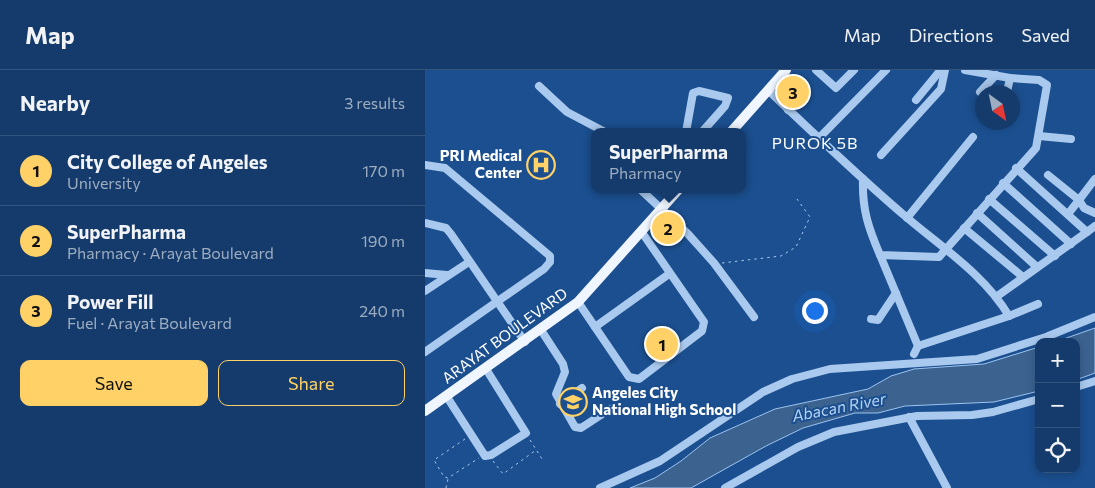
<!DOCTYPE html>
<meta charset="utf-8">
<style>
:root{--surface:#143b6b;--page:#214673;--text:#f1f3f6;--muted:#9dadc1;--line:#33557e;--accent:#ffd166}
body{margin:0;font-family:Commissioner,sans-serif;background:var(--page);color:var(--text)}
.controls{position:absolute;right:15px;bottom:15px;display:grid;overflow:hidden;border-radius:10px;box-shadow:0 2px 8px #0003}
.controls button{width:45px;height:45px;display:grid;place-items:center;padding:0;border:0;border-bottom:1px solid var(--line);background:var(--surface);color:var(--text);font:25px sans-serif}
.compass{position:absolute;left:550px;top:15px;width:45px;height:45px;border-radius:50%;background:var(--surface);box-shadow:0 2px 8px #0003;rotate:147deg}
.you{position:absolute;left:389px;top:240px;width:18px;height:18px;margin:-12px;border:4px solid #fff;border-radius:50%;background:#1a73e8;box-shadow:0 0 0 8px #1a73e833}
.badge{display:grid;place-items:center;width:32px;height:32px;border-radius:50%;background:var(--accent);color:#111;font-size:16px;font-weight:700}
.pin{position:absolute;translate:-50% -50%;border:2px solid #fff;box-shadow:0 1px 5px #0006}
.popup{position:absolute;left:166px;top:58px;width:155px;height:65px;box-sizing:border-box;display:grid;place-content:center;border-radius:10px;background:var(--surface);filter:drop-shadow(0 1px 4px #0005);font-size:16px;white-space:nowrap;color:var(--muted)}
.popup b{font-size:19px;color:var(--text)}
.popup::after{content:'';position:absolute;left:50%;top:100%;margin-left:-10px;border:10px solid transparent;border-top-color:var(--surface)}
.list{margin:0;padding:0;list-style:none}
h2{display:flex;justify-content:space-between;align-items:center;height:65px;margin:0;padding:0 20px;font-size:21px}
h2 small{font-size:16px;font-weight:400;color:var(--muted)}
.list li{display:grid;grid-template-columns:32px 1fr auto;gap:15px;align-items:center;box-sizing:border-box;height:70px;padding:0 20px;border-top:1px solid var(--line)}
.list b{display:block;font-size:19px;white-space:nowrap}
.list p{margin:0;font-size:16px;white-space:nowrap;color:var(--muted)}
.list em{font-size:16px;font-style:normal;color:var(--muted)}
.actions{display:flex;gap:10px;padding:15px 20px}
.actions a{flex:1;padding:11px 0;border:1px solid var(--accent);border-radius:10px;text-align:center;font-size:18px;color:var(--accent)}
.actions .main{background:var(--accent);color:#111}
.icon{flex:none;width:28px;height:28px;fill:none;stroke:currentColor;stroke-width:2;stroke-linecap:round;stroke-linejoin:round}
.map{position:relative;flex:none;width:670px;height:418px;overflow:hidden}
header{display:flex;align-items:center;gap:30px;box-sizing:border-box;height:70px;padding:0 25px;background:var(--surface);border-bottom:1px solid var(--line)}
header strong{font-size:24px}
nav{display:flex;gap:28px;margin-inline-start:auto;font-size:18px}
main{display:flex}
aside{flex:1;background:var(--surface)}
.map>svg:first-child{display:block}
</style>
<header>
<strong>Map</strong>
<nav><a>Map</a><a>Directions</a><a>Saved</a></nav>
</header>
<main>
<aside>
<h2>Nearby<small>3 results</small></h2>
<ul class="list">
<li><span class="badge">1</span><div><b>City College of Angeles</b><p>University</p></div><em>170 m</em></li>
<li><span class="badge">2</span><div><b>SuperPharma</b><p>Pharmacy · Arayat Boulevard</p></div><em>190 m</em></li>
<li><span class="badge">3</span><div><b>Power Fill</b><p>Fuel · Arayat Boulevard</p></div><em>240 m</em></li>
</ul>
<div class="actions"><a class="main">Save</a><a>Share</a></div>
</aside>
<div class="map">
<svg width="670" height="418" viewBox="0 0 670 418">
<rect width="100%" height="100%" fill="#1b4f8f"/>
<g fill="#3c6290" stroke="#9cc4f0">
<path d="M670,258V303L651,310V272H630Z"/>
<path d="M614,277V321L569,332L480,336L453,343H430L378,358L341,376L266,418H205L230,408L256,391L285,368L350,339L443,319L466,306L489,299L559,294Z"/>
</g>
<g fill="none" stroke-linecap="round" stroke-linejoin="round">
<g stroke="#a9c9ee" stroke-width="1" stroke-dasharray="2.5 4" stroke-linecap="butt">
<path d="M297,193L356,186L371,177L385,147L372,129"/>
<path d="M40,369L9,390L19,407L23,408L54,388"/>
<path d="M105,370L119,392"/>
<path d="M68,391L78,404L111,380"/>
<path d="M21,418L23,409"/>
</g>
<g stroke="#a9c9ee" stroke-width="8">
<path d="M391,0L411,18L429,0"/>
<path d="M357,5L375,24L363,40"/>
<path d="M114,16L142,42L180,62"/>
<path d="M343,20C388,63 433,106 480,146C516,177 559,204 584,246L613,234"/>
<path d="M555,22L571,5"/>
<path d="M582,22L585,8"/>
<path d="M491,30L514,2L519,0"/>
<path d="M261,62L268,23L274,21L303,28L300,36L277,62"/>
<path d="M614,66L646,69"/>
<path d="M393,69L461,0"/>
<path d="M456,85L516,19L520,0"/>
<path d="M0,95L20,98L125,186V192L119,199L0,282"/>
<path d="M623,105L654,130L670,109"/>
<path d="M438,109C437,139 443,157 455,185L514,187L611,78L622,15L614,10L585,8L540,0"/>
<path d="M578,113L646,174"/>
<path d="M215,119L263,164L289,193L329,247"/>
<path d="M564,129L630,186"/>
<path d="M552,143L612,197"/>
<path d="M643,144L654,130L659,138L670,143"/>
<path d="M482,148L548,67"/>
<path d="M0,153L21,158L26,164L100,272"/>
<path d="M539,158L598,207"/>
<path d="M662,162L670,156"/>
<path d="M455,185L493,276"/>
<path d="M0,203L22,205"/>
<path d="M0,221L44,192"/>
<path d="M571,227L662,162L591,98"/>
<path d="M153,232L204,307L214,309L277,261L279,252L216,161"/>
<path d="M446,249L453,250L471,223"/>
<path d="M170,257L244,204"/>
<path d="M116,260L138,294L140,302L131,324L150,357L156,358L185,339"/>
<path d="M489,284L493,276L584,246"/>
<path d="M651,317L670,311"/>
<path d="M22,327L60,386L66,385L101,363L61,299"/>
<path d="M135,334L157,318"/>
<path d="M484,347L522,418"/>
<path d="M175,418L235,391L338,322L367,309L405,299L552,289L621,267L670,247"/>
<path d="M300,418L373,377L409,362L492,346L547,345L568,342L614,329"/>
</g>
<g stroke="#f0f6ff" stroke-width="10">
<path d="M306,62L361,0"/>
<path d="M0,341L153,232L254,119"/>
</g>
</g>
<defs>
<symbol id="hospital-ring" viewBox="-11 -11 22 22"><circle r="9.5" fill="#1b4f8f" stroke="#ffd166" stroke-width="1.5"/><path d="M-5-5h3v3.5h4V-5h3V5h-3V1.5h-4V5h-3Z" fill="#ffd166"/></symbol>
<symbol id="school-ring" viewBox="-11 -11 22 22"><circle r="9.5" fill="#1b4f8f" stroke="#ffd166" stroke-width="1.5"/><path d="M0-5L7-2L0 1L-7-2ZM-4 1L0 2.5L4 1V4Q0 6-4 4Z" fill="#ffd166"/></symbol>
</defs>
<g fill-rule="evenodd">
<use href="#hospital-ring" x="100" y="79" width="32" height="32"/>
<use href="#school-ring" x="132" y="316" width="32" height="32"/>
</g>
<g text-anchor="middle" stroke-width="4" stroke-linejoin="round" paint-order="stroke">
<g font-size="15" font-weight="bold" fill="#fff" stroke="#1b4f8f" text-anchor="end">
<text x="97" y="91">PRI Medical<tspan x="97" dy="17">Center</tspan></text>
<text x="167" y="328" text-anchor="start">Angeles City<tspan x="167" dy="17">National High School</tspan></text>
</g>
<g font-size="15" fill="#fff" stroke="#1b4f8f">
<text transform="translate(80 266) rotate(-36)" y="5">ARAYAT BOULEVARD</text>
</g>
<g font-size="16" letter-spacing="1" fill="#fff" stroke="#1b4f8f">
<text x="390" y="79">PUROK 5B</text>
</g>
<g font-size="16" font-style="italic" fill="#b5d3f5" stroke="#1b4f8f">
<text transform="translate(414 337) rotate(-11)" y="6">Abacan River</text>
</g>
</g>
</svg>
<div class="controls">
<button>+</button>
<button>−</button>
<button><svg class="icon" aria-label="locate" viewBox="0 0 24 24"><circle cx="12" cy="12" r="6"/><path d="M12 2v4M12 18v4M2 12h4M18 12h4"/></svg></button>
</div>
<svg class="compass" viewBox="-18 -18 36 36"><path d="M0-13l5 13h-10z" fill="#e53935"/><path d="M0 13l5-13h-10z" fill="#9dadc1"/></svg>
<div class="you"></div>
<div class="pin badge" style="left:237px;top:274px">1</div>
<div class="pin badge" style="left:243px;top:158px">2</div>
<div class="popup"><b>SuperPharma</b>Pharmacy</div>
<div class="pin badge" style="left:368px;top:22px">3</div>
</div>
</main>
